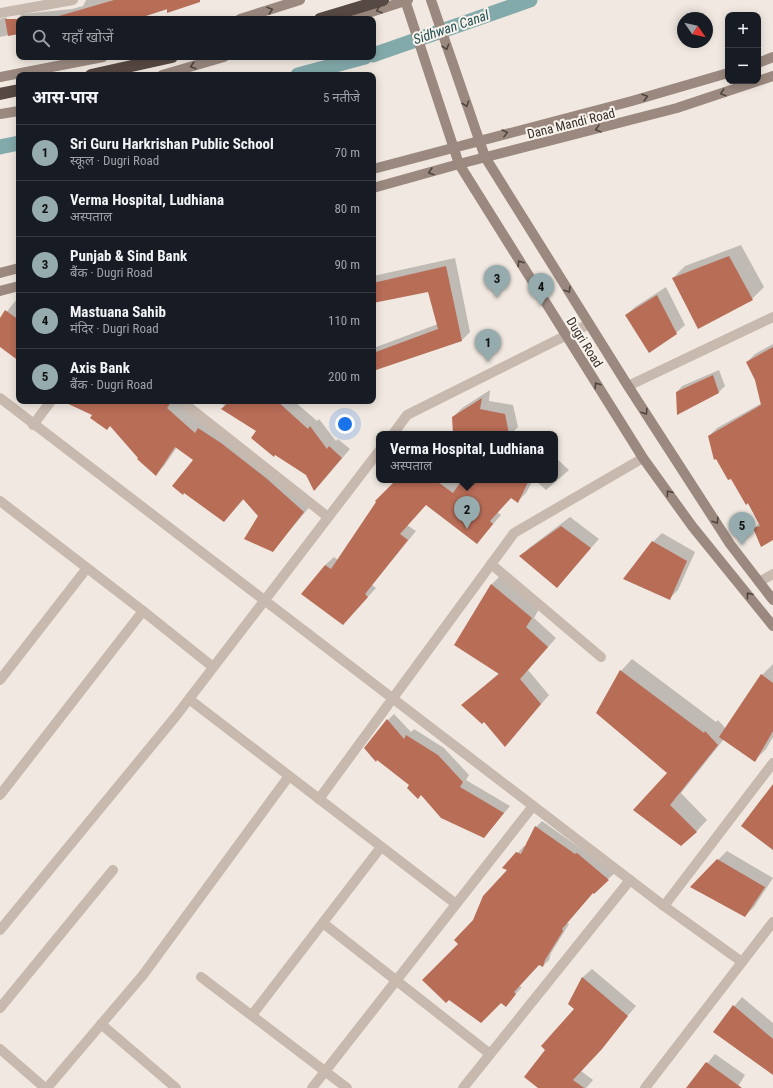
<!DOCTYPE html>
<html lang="hi">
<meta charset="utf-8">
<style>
:root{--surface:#171b24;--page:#242831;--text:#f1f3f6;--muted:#9ea1a6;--line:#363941;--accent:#95abad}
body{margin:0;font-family:"Roboto Condensed","Noto Sans Devanagari",sans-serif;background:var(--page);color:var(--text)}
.controls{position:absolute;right:12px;top:12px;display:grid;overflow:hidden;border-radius:8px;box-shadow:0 2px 10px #0003}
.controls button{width:36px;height:36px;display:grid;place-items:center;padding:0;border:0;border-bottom:1px solid var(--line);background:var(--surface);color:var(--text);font:20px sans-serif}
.compass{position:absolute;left:677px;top:12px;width:36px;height:36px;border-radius:50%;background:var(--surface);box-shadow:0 2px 10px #0003;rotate:124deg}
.you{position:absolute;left:345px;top:424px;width:14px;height:14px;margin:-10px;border:3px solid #fff;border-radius:50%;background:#1a73e8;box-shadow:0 0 0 6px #1a73e833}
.badge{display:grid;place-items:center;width:26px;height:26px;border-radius:50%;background:var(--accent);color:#111;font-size:13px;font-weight:700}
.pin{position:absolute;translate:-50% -33px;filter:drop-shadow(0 1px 2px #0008)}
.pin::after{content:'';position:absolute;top:21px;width:14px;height:12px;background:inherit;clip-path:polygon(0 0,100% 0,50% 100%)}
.popup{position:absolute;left:376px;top:431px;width:182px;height:52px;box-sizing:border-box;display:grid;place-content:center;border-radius:8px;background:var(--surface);filter:drop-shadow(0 1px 3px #0005);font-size:13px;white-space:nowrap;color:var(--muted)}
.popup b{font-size:15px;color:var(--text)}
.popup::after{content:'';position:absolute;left:50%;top:100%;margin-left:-8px;border:8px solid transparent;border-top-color:var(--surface)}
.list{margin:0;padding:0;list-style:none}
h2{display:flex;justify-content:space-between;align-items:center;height:52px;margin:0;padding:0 16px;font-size:17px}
h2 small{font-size:13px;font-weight:400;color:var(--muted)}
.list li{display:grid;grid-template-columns:26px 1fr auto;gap:12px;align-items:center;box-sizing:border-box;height:56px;padding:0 16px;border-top:1px solid var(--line)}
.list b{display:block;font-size:15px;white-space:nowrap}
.list p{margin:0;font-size:13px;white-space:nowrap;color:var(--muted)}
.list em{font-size:13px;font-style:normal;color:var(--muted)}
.icon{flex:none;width:22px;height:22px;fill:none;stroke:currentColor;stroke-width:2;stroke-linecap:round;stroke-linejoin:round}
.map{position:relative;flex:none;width:773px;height:1088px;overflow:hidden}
.search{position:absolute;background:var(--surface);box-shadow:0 2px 10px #0003;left:16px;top:16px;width:360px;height:44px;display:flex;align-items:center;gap:10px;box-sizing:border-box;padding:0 14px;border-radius:8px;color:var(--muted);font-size:15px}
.panel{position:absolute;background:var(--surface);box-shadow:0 2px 10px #0003;left:16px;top:72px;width:360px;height:332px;border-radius:8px}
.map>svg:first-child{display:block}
</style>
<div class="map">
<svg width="773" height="1088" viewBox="0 0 773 1088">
<rect width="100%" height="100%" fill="#f1e9e1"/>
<g fill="#0003">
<path d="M86,0H199L134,19H19V33L16,20L22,14L72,9L83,6Z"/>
<path d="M6,17L12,31L9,35L0,37V19Z"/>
<path d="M741,245L764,287L752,299L673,278L685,266Z"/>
<path d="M455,258L470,332L461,341L373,370V350L376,347L438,324L429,291L373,302V276Z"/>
<path d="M666,287L685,325L676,333L626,315L635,307Z"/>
<path d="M17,299L19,300V360L0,346V320Z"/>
<path d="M773,344V539L754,529L759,523L709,436L717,428L762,403L756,380L747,362L755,354Z"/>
<path d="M719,370L725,386L719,392L678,413L677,392L682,386Z"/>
<path d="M490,390L489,401L513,405L518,427L511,434H454L453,417L462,408Z"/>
<path d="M64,401H178L313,503L272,551L260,515L244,499L224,521L184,492L195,459L177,447L164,466L156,474L110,425L94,414Z"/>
<path d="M218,401H294L317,421L319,419L336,441L338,439L350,449L315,490L307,475L258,430Z"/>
<path d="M555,457L569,470L546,490L535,480H555Z"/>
<path d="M398,480H455L460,484L463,480H533L526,493L518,501L512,497L497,512L501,515L477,543L426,504L407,525L416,531L372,585L376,588L343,624L325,565L334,557L338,560Z"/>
<path d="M570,517L599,539L557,586L521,556L529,548Z"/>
<path d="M662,533L695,552L678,590L669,599L653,542Z"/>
<path d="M500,576L539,609L534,618L556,638L528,670L549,695L513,737L484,721L463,705L499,673L456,645L492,584Z"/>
<path d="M632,659L716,722L718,720L726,729L762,675L773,664V737L766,749L754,761L724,739L681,793L707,820L696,832L634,810L668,773L621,671Z"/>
<path d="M394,714L411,732L414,729L444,748L469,775L466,780L510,806L490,830L421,794L411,785L388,720Z"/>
<path d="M542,821L615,873L593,892L567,923L569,924L551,953L549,960L543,966L539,964L519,986L522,987L506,1005L460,943L508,870L504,868L524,846L525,847L536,827Z"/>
<path d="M727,851L773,878L754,907L745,916L692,886Z"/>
<path d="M592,969L636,1006L581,1071L593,1080L586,1088H540L547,1049L576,1008L569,1004L583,977Z"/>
<path d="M742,997L773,1023V1074L714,1031Z"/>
<path d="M715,1054L745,1075L737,1088H687Z"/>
</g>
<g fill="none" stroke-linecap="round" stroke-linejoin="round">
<g stroke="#83aaab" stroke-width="15">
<path d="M373,55L530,0"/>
<path d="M298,75L365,57"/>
<path d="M0,147L19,143"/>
</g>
</g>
<g fill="#b86d57">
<path d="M114,0H200V2L167,13V9L137,19H60L59,16Z"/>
<path d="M5,19H19V34L8,36Z"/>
<path d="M729,256L753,300L698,329L672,278Z"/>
<path d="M446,266L462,341L373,371V353L438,329L428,292L373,303V283Z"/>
<path d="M657,295L677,334L649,353L625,315Z"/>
<path d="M5,310L19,320V361L0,347V318Z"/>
<path d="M773,347V540L761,547L753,528L760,526L748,503L746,505L731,479L728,480L716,459L714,460L708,436L761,405L755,380L746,362Z"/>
<path d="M713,375L719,393L677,415L676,392Z"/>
<path d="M482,398L480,409L505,414L509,434H453L452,417Z"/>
<path d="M62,401H172L167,408L195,433L198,428L221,443L266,478L304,512L273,552L244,539L258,516L243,499L224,522L184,493L183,495L172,486L193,460L175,447L156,476L137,459L138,458L110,426L107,430L90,418L92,415Z"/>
<path d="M230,401H277L308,429L310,426L327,449L329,446L342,458L314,491L306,475L275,455L274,457L251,438L256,431L221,409Z"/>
<path d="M396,480H435L453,493L462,480H529L518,503L511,498L490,521L493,524L477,544L426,505L400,534L408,540L365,594L368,597L343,625L301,594L325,565L331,569L376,502L375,501Z"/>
<path d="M561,526L591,548L557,588L519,556Z"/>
<path d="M652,541L687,561L670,600L623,579Z"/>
<path d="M491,584L532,618L526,627L548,647L520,679L541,704L505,747L484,722L482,724L461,705L499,674L454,645Z"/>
<path d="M620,670L704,733L705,731L718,745L670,805L697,832L681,846L633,810L667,773L596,713Z"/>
<path d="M761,674L773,683V731L755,762L719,737Z"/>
<path d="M387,719L404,739L406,735L438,755L463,782L460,787L504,813L484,838L441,818L421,795L418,799L407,788L409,785L377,760L376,762L364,748Z"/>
<path d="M773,784V850L741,826Z"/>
<path d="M535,826L575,854L577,853L609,880L594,894L593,893L562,929L563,931L545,960L543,967L539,965L514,992L516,994L506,1007L501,1003L481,1023L449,1000L446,1003L422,980L458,944L454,940L473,920L483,896L507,870L502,868L516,852L521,854Z"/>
<path d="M717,859L765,887L745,917L690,887Z"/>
<path d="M582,977L628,1016L602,1049L573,1080L584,1088H538L524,1077L545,1050L541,1046L574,1009L568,1004Z"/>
<path d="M733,1005L773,1039V1075L713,1032Z"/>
<path d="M706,1062L742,1088H686Z"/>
</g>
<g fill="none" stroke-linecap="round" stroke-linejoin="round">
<g stroke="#c8b9ae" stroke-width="10">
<path d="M0,13L73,0"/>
<path d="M628,386L773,317"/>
<path d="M0,398L664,906L742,962"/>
<path d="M181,401L328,517"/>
<path d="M33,425L51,401"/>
<path d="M393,434L407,415L589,324"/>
<path d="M0,501L143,611"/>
<path d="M491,564L601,657"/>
<path d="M759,582L773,574"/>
<path d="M0,680L87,568"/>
<path d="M189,699L456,904"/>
<path d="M0,795L143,611L213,667"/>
<path d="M319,799L514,533L643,458"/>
<path d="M664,906L773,763"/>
<path d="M323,923L490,1054"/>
<path d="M0,930L176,716L379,451"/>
<path d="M201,977L347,1088"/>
<path d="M0,1008L113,870"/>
<path d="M252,1015L381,847"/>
<path d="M101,1024L176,1088"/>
<path d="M0,1049L45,1088"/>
<path d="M47,1088L143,975L289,776"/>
<path d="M312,1088L533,806"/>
<path d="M463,1088L630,880"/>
<path d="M645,1088L773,922"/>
</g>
<g stroke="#9b897f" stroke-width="10">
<path d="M405,0L459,164L643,458L692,526L773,626"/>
<path d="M431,0L485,157L628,386L730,544L773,600"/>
<path d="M240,19L300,0"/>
<path d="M350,19L408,0"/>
<path d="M758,63L773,57"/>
<path d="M162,75L224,57"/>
<path d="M0,77L103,57"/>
<path d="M0,114L19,111"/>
<path d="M373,169L632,101L728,73"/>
<path d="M373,188L459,164L677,108L773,76"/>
<path d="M0,273L19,268"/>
<path d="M0,291L19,286"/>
</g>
<g stroke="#574943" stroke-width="12">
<path d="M320,19L383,0"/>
<path d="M91,75L172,57"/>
<path d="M0,94L19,90"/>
</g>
</g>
<defs><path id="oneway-chevron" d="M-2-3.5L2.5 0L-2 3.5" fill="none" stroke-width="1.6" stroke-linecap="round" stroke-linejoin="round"/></defs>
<g stroke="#504640">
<use href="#oneway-chevron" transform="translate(270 10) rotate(-18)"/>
<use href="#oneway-chevron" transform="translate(379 10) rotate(162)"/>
<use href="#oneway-chevron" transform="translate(446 47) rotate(71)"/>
<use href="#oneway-chevron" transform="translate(193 66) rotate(163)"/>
<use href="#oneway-chevron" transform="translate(723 93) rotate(162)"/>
<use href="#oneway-chevron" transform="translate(645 97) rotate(-16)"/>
<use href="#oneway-chevron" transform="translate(466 104) rotate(71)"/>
<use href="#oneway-chevron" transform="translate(598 129) rotate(165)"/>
<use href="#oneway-chevron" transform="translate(505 133) rotate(-14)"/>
<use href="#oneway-chevron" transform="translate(431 172) rotate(164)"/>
<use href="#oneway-chevron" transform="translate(520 263) rotate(-122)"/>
<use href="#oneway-chevron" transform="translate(568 290) rotate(58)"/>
<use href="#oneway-chevron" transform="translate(597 385) rotate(-123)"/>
<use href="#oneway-chevron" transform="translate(645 412) rotate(57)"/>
<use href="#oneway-chevron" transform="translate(669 493) rotate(-126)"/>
<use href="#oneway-chevron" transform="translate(716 521) rotate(57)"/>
<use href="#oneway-chevron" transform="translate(749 595) rotate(-128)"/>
</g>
<g text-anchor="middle" stroke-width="4" stroke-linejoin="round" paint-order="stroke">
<g font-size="13" fill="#372f2b" stroke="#f9f3ed">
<text transform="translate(571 123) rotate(-14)" y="5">Dana Mandi Road</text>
<text transform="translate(585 342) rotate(58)" y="5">Dugri Road</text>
</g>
<g font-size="14" font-style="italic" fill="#255254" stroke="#f9f3ed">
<text transform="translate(451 27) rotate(-19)" y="5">Sidhwan Canal</text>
</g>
</g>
</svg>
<div class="controls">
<button>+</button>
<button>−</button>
</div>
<svg class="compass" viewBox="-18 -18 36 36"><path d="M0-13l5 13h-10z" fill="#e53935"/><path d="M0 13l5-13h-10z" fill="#9ea1a6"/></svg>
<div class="you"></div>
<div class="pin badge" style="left:488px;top:362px">1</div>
<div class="pin badge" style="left:467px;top:529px">2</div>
<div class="popup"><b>Verma Hospital, Ludhiana</b>अस्पताल</div>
<div class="pin badge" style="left:497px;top:298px">3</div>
<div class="pin badge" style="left:541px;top:306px">4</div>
<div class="pin badge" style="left:742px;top:545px">5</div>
<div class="search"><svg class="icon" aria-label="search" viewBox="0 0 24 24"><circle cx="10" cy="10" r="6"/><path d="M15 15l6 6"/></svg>यहाँ खोजें</div>
<section class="panel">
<h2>आस-पास<small>5 नतीजे</small></h2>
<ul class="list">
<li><span class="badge">1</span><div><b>Sri Guru Harkrishan Public School</b><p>स्कूल · Dugri Road</p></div><em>70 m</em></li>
<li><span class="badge">2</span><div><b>Verma Hospital, Ludhiana</b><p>अस्पताल</p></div><em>80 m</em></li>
<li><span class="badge">3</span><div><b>Punjab &amp; Sind Bank</b><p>बैंक · Dugri Road</p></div><em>90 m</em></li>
<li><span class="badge">4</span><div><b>Mastuana Sahib</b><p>मंदिर · Dugri Road</p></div><em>110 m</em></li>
<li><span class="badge">5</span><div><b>Axis Bank</b><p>बैंक · Dugri Road</p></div><em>200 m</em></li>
</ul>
</section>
</div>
